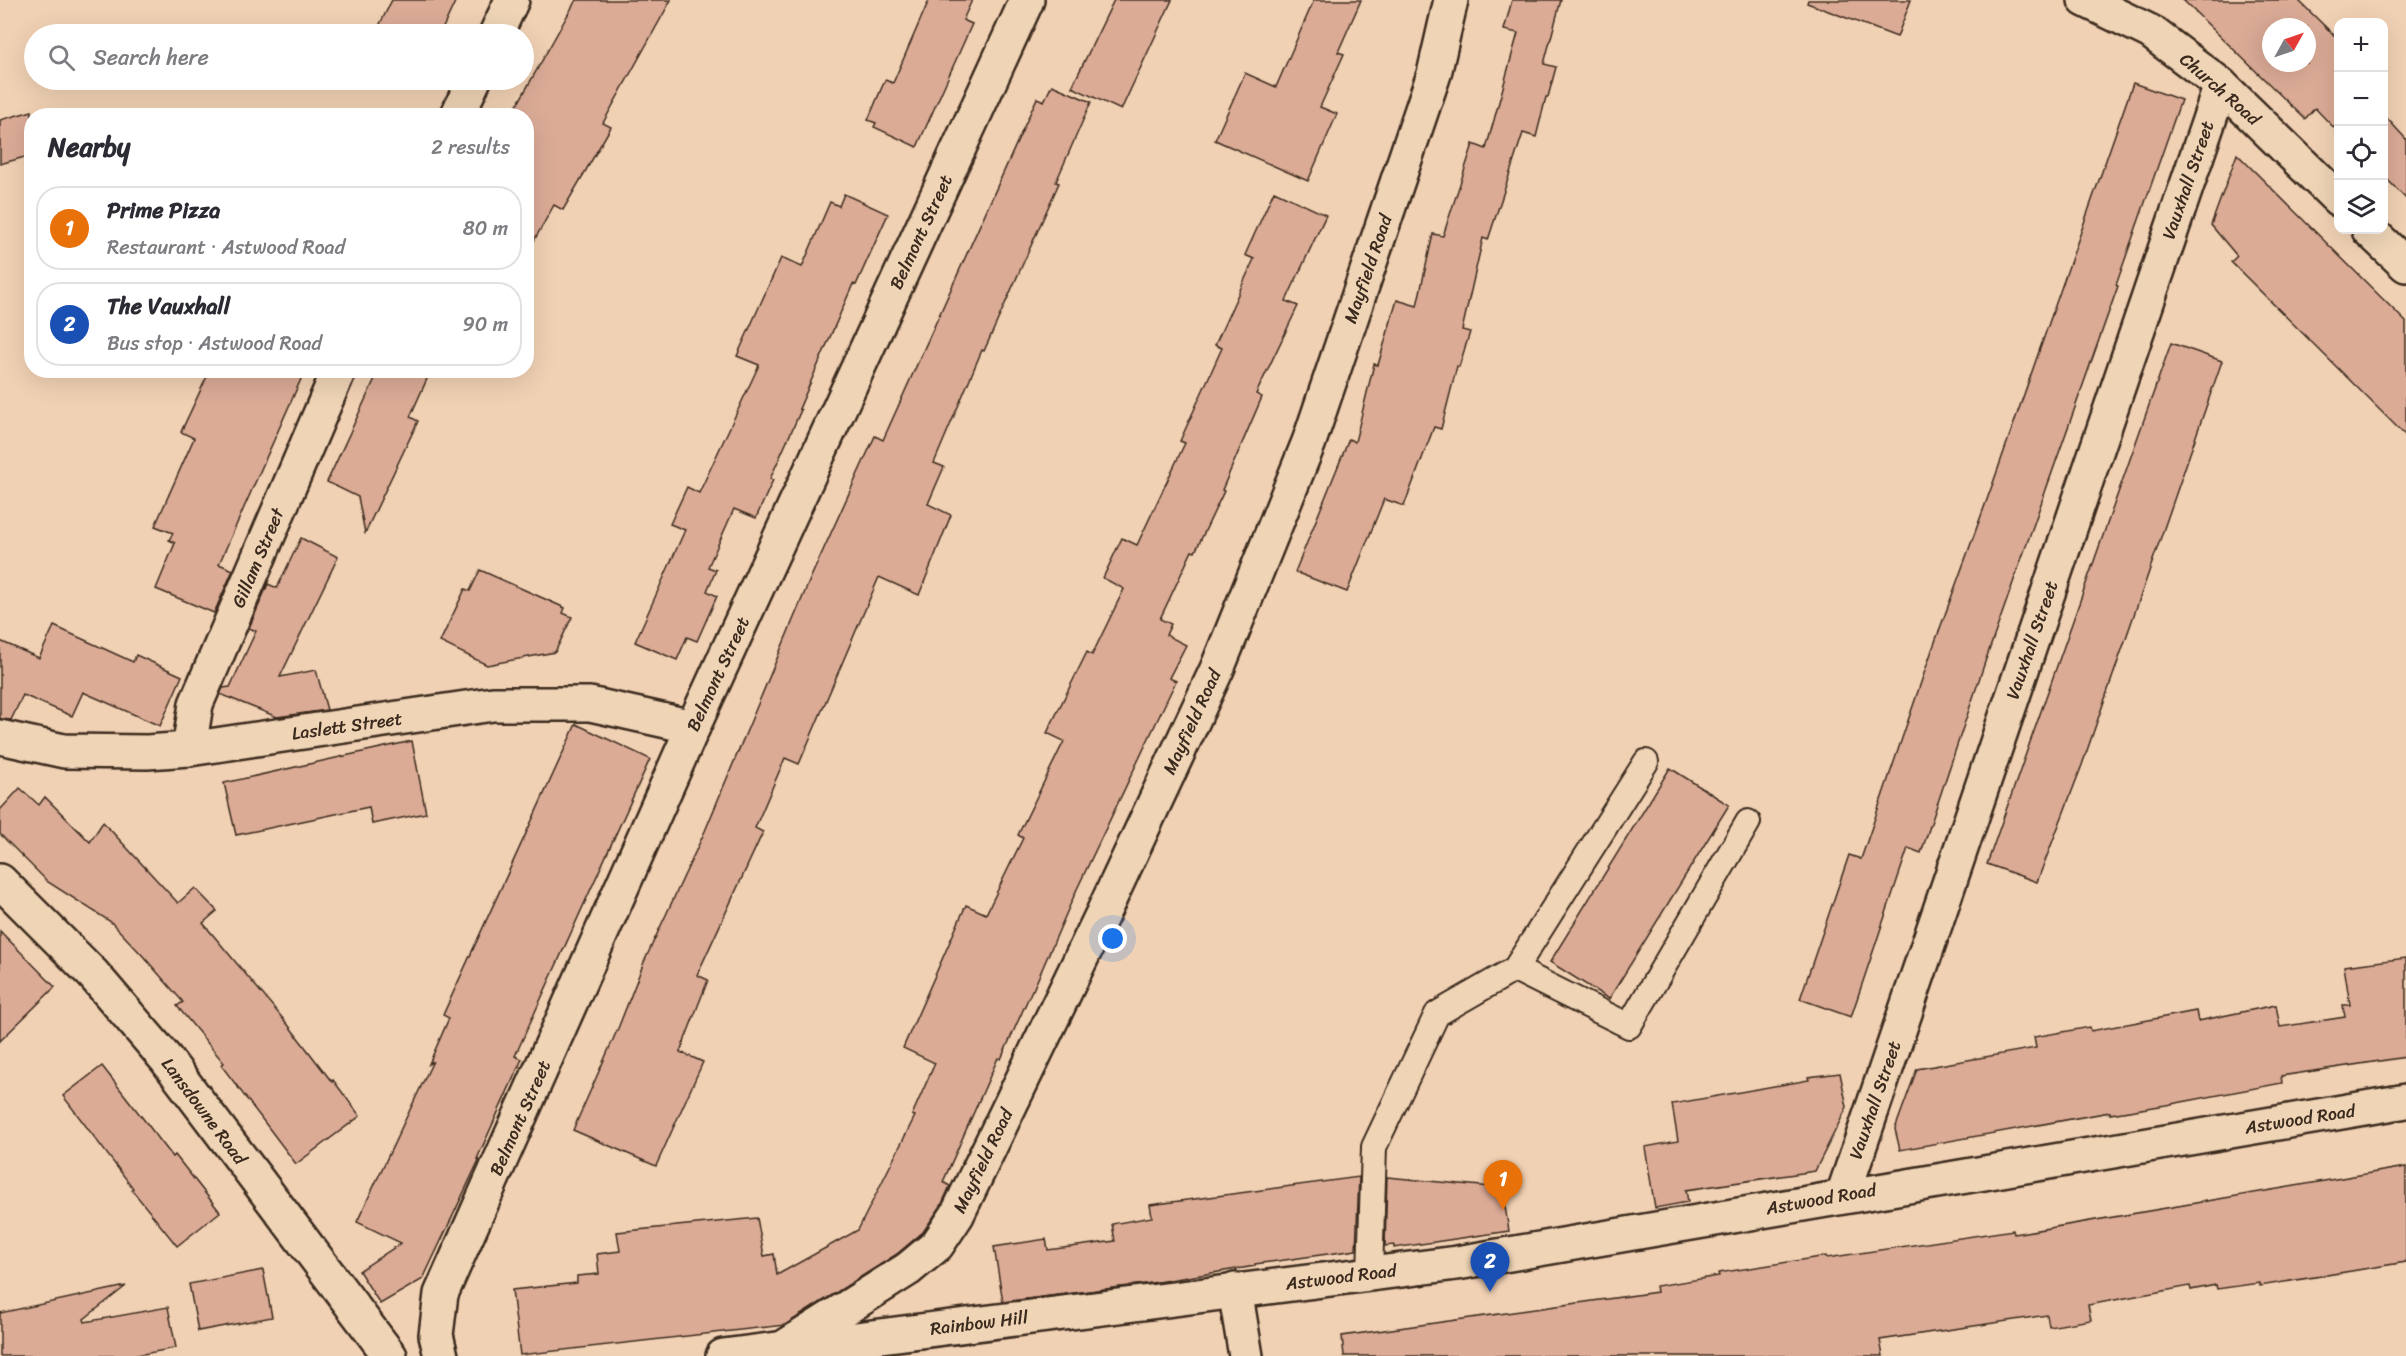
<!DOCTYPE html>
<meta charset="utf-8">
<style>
:root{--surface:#fff;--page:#f2f2f3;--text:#2b2b33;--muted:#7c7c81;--line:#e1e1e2;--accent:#1f6fb2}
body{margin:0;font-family:Sriracha,sans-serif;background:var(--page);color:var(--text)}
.controls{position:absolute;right:18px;top:18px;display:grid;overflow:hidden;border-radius:12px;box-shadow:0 6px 24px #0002}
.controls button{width:54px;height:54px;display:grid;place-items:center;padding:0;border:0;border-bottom:2px solid var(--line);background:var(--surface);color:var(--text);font:30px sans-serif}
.compass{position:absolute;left:2262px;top:18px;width:54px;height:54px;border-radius:50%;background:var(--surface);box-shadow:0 6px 24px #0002;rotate:50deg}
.you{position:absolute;left:1113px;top:939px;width:21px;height:21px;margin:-15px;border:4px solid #fff;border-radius:50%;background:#1a73e8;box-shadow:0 0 0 9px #1a73e833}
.badge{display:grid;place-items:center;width:39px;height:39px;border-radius:50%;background:var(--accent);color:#fff;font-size:20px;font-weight:700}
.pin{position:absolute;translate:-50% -50px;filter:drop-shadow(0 2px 3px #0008)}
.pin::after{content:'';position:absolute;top:32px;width:21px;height:18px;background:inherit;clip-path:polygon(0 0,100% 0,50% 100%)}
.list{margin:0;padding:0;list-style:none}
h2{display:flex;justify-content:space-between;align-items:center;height:78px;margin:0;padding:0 24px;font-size:26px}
h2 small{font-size:20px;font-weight:400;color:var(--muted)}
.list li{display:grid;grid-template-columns:39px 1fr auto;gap:18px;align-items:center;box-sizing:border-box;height:84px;margin:0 12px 12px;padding:0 12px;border:2px solid var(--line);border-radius:24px}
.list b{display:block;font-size:22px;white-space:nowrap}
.list p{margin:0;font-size:20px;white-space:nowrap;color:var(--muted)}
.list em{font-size:20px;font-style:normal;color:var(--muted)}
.icon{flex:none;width:33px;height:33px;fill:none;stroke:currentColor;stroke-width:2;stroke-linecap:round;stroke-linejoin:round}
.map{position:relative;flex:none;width:2406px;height:1356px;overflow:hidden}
.search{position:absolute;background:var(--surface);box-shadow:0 6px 24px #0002;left:24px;top:24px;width:510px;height:66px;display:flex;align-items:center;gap:15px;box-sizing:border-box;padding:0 21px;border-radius:33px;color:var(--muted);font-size:22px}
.panel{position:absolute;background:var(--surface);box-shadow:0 6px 24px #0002;left:24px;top:108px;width:510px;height:270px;border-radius:24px}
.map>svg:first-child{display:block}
</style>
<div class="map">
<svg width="2406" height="1356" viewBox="0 0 2406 1356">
<rect width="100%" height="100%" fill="#f1d1b4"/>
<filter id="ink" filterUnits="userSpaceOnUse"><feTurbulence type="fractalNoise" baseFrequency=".0167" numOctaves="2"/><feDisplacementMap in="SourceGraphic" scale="12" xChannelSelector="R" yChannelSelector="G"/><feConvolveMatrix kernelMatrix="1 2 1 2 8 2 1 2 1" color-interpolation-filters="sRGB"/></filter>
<g filter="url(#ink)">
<g fill="#dbab96" stroke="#3b2a1e" stroke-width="1.5" fill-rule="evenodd">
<path d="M392,0H456L440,34H375Z"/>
<path d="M576,0H671L603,123L611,127L563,210L554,205L526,255V116H511Z"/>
<path d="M929,0H972L963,20L972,24L917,147L874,127L876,123L868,120L885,80L893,83Z"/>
<path d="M1114,0H1172L1121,110L1072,87Z"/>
<path d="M1314,0H1361L1338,52L1344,54L1320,107L1337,114L1308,181L1215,140L1245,73L1276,87Z"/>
<path d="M1512,0H1561L1544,64L1556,67L1548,97H1546L1536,137L1523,133L1488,240L1483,238L1462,330L1470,332L1459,367L1457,366L1441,429L1434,427L1404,506L1384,499L1347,592L1295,572L1349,439L1355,442L1374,364L1378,365L1397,300L1417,306L1433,234L1443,236L1473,144L1486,149L1518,33L1504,30Z"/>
<path d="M1808,0H1911L1897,37L1807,3Z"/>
<path d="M2183,0H2298L2338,39V132L2315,108L2305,119ZM2271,27H2307V63H2271Z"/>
<path d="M2133,83L2181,100L2116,285L2118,286L1985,662L1921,853L1908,848L1851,1017L1800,999L1849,855L1861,859L1931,653L1993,483Z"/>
<path d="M1052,85L1091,102L1056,182L1059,183L984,351L982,350L934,463L944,467L928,504L951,515L919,595L879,577L799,764L785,758L755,828L763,832L697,975L708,980L680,1052L703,1062L656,1166L573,1130L619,1026L644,962L705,831L811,577L875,436L883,440L1037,98L1044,101Z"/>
<path d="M32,111V155L0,164V120Z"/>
<path d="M2384,115L2406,139V199L2384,176Z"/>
<path d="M2237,154L2406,322V436L2231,262L2237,256L2211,225Z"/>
<path d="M1274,191L1326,215L1286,301L1298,306L1256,394L1262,397L1222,490L1224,491L1195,552L1192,551L1160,619L1171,624L1166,635L1186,645L1169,678L1176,681L1077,889L1033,990H1032L1001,1059L998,1058L943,1182L950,1186L941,1206L923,1232L897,1254L785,1325L520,1355L512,1290L577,1283V1276L599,1274L597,1254L620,1251L617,1232L757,1218L764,1256L774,1254L777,1275L858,1230L915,1116L912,1115L935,1063L903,1048L966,905L986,914L1023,838L1018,835L1064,741L1047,733L1087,652L1092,655L1124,589L1103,578L1122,538L1137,545L1185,443L1180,441L1222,348L1215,345L1254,259L1245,255Z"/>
<path d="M844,194L888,214L856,285L853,284L799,409L801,410L770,479L773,480L756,518L734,509L708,567L716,570L707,591L717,596L697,641L687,637L677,660L635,642L685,530L670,524L687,487L699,493L759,365L737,356L781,258L802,267L830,202L839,206Z"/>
<path d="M2171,343L2222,361L2082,765L2037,882L1987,864Z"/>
<path d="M210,370H305L219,564L233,570L214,613L156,589L175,543L169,540L173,533L155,526L194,438L181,432Z"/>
<path d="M379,370H431L410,417L418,421L365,533L358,497L327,482Z"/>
<path d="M301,538L338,557L280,677L316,670L327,710L277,717L220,694L223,688L230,687L256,631L249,628L268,584L277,588Z"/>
<path d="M480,570L565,608L563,613L572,617L555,652L487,665L440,642L465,589L470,591Z"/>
<path d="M54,626L133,662L136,655L182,676L160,726L83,692L72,716L23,695L11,720L0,719V641L39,658Z"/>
<path d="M576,724L650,759L515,1056L522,1059L477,1159L479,1160L423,1279L380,1304L359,1271L401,1243L357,1222L433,1061L429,1064L449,1018L443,1015Z"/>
<path d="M412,741L426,813L372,824L369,807L236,835L224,783Z"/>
<path d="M1670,768L1729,805L1609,999L1550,962Z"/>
<path d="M20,788L39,805L45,797L90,842L103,822L178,903L195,888L217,911L203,923L289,1026L332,1082L333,1080L360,1116L296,1164L221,1065L224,1063L177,1006L183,1002L143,956L111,922L48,882L0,834V810Z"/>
<path d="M0,931L55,987L0,1041Z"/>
<path d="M2406,958V1057L2281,1076L2282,1083L2166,1105L2110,1114V1112L1900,1150L1895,1129L1917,1069L2036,1048L2034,1037L2090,1027L2091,1031L2196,1011L2198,1021L2276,1005L2280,1027L2345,1017L2343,1005H2350L2344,966Z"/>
<path d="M102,1066L173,1157L175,1155L220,1212L177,1246L132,1190L133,1188L63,1096Z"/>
<path d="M1840,1073L1847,1107L1815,1171L1686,1190L1688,1202L1655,1208L1645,1147L1678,1141L1672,1104L1809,1080L1808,1077Z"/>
<path d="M2406,1167V1262L2260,1286L2259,1283L2217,1289L2216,1285L2191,1290L2190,1286L2120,1299L2088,1305L2091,1320L2049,1327L2047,1315L1880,1340L1883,1356H1344L1342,1336L1657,1292L1656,1286L1719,1276L1718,1273L1826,1256L1827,1258L2013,1230L2014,1234Z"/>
<path d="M1359,1177L1356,1250L1255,1264V1266L1145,1284L1003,1302L994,1247L1046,1239L1048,1250L1115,1241L1112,1224L1152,1217L1150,1205Z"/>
<path d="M1387,1177L1502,1188L1509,1231L1394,1248V1245L1385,1246Z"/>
<path d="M263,1270L272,1317L198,1331L189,1284Z"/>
<path d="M126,1286L84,1319L85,1322L168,1307L176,1348L132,1356H0V1313Z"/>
</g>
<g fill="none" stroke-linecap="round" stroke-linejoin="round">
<defs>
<g id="lane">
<path d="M1515,969L1629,1026L1748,822"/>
<path d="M1370,1273L1374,1147L1437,1014L1515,969L1646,762"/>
</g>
<g id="street">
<path d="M2085,0L2151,32L2221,85L2338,199"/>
<path d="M496,34L512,0"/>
<path d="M457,116L474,80"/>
<path d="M2369,230L2406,265"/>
<path d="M0,737L64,751L147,752L189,749L493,704H590L693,727"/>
<path d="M189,749L196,704L339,370"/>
<path d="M0,881L93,974L166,1059L390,1356"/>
<path d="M1843,1195L2221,85"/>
<path d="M1235,1290L1246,1356"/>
<path d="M783,1348L908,1269L937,1245L957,1215L1102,915L1217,669L1309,442L1434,74L1451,0"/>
<path d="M441,1356L436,1335L441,1294L693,727L1027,0"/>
</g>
<path id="secondary" d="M723,1356L1457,1263L2406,1101"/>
</defs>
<use href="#lane" stroke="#3b2a1e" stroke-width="28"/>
<use href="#street" stroke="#3b2a1e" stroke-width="38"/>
<use href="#secondary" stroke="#3b2a1e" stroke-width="38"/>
<use href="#lane" stroke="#efd4b6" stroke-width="24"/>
<use href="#street" stroke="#efd4b6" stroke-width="33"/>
<use href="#secondary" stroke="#efd4b6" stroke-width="33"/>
</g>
</g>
<g text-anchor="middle" stroke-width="6" stroke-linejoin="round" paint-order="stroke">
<g font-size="18" fill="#3b2a1e" stroke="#efd4b6">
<text transform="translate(2220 89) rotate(41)" y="6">Church Road</text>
<text transform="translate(2188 180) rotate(-71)" y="6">Vauxhall Street</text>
<text transform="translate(921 232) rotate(-65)" y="6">Belmont Street</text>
<text transform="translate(1368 269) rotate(-71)" y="6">Mayfield Road</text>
<text transform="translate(258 558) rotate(-67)" y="6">Gillam Street</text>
<text transform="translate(2032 640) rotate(-71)" y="6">Vauxhall Street</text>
<text transform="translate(718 674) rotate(-65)" y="6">Belmont Street</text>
<text transform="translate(1192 722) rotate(-65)" y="6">Mayfield Road</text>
<text transform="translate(347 726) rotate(-8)" y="6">Laslett Street</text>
<text transform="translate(1875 1100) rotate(-71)" y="6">Vauxhall Street</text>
<text transform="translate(204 1111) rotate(53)" y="6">Lansdowne Road</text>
<text transform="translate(520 1118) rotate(-66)" y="6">Belmont Street</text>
<text transform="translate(2300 1119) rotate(-9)" y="6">Astwood Road</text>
<text transform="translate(983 1161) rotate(-64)" y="6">Mayfield Road</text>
<text transform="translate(1821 1199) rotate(-10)" y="6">Astwood Road</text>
<text transform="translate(1341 1277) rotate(-7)" y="6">Astwood Road</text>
<text transform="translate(979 1323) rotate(-7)" y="6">Rainbow Hill</text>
</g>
</g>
</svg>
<div class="controls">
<button>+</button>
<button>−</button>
<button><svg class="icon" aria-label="locate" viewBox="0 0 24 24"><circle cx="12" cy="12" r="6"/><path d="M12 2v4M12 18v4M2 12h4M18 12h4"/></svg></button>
<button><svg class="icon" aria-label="layers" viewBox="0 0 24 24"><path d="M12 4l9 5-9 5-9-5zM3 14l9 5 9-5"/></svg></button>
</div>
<svg class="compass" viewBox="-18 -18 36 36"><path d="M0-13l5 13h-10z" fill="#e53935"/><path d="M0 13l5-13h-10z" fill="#7c7c81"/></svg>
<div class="you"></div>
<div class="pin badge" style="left:1503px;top:1210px;background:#e8710a">1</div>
<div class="pin badge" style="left:1490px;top:1292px;background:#1a4fb4">2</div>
<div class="search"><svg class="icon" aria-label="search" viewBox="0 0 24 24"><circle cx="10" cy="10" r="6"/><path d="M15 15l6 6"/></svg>Search here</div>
<section class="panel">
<h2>Nearby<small>2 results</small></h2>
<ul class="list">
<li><span class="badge" style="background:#e8710a">1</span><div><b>Prime Pizza</b><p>Restaurant · Astwood Road</p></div><em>80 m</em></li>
<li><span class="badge" style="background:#1a4fb4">2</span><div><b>The Vauxhall</b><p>Bus stop · Astwood Road</p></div><em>90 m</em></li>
</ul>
</section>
</div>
